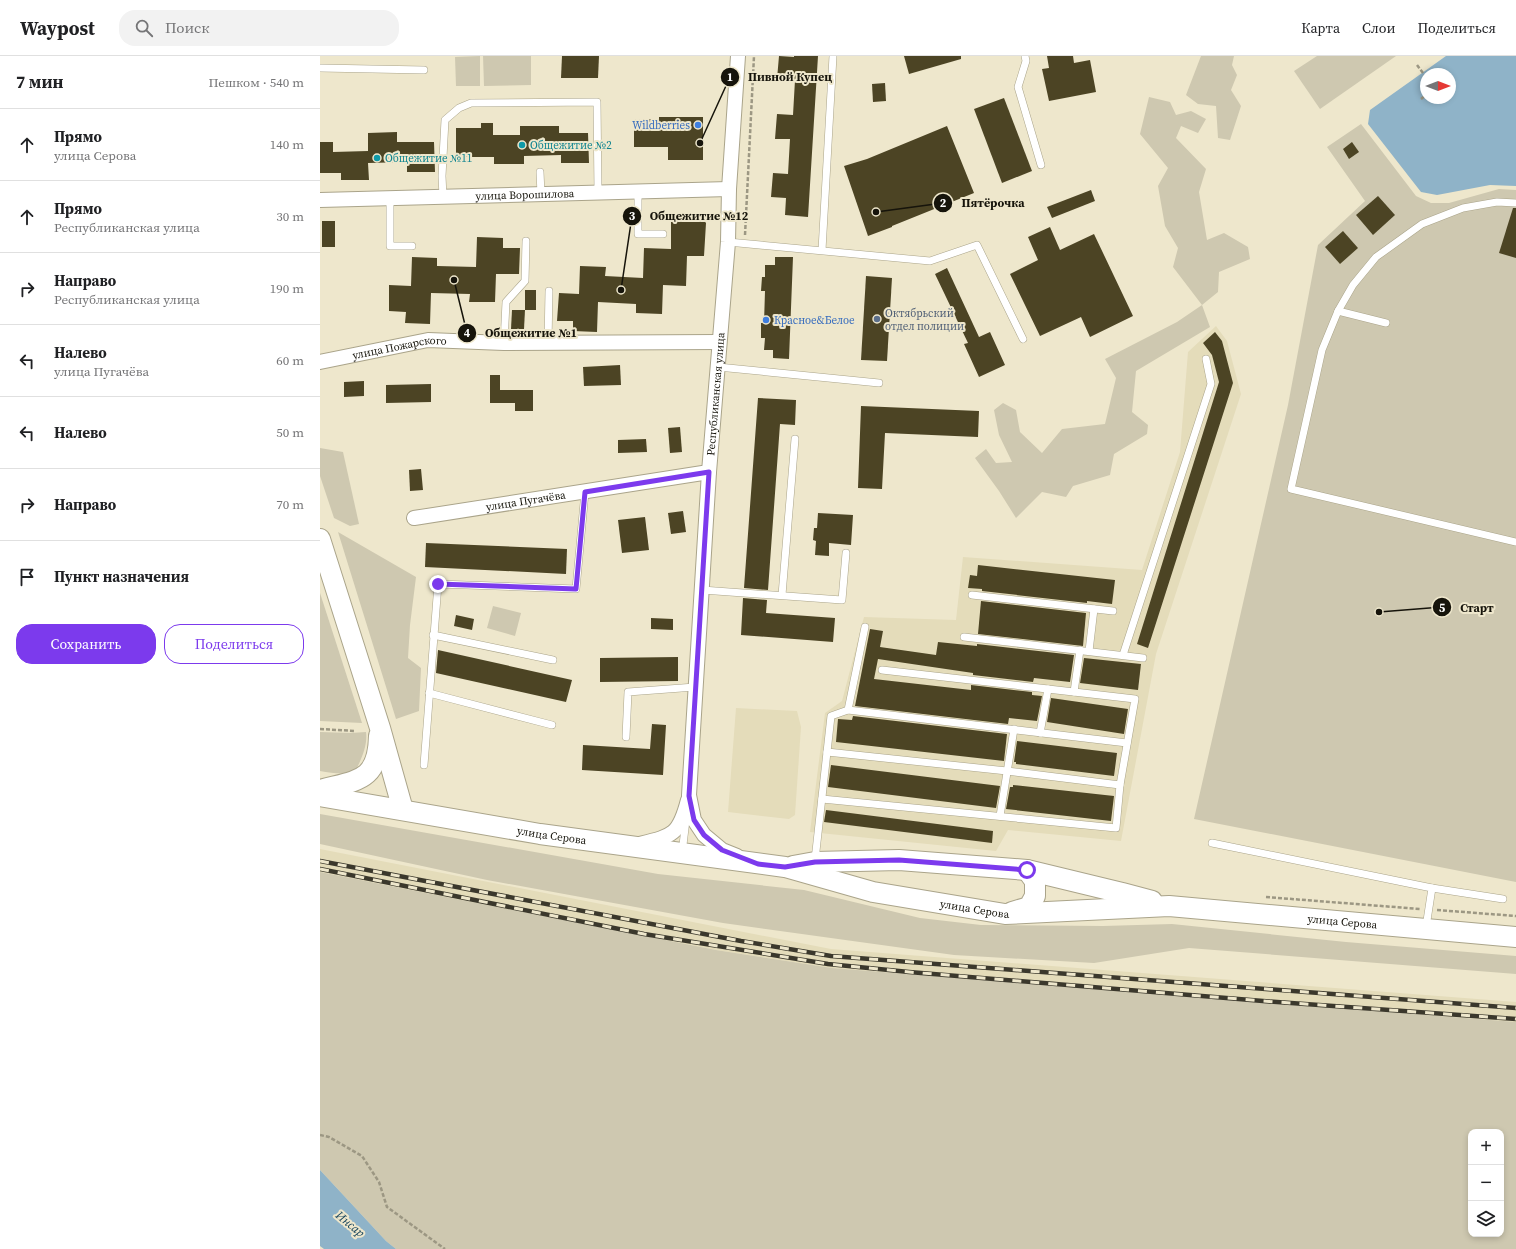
<!DOCTYPE html>
<html lang="ru">
<meta charset="utf-8">
<style>
:root{--surface:#fff;--page:#f2f2f2;--text:#202124;--muted:#757577;--line:#e0e0e0;--accent:#7c3aed}
body{margin:0;font-family:"Source Serif 4",serif;background:var(--page);color:var(--text)}
.controls{position:absolute;right:12px;bottom:12px;display:grid;overflow:hidden;border-radius:8px;box-shadow:0 2px 6px #0003}
.controls button{width:36px;height:36px;display:grid;place-items:center;padding:0;border:0;border-bottom:1px solid var(--line);background:var(--surface);color:var(--text);font:20px sans-serif}
.compass{position:absolute;left:1100px;top:12px;width:36px;height:36px;border-radius:50%;background:var(--surface);box-shadow:0 2px 6px #0003;rotate:90deg}
.stop{position:absolute;width:12px;height:12px;margin:-9px;border:3px solid #7c3aed;border-radius:50%;background:#fff}
.stop.end{background:#7c3aed;border-color:#fff;box-shadow:0 1px 4px #0008}
.list{margin:0;padding:0;list-style:none}
h2{display:flex;justify-content:space-between;align-items:center;height:52px;margin:0;padding:0 16px;font-size:17px}
h2 small{font-size:13px;font-weight:400;color:var(--muted)}
.list li{display:grid;grid-template-columns:26px 1fr auto;gap:12px;align-items:center;box-sizing:border-box;height:72px;padding:0 16px;border-top:1px solid var(--line)}
.list b{display:block;font-size:15px;white-space:nowrap}
.list p{margin:0;font-size:13px;white-space:nowrap;color:var(--muted)}
.list em{font-size:13px;font-style:normal;color:var(--muted)}
.actions{display:flex;gap:8px;padding:12px 16px}
.actions a{flex:1;padding:9px 0;border:1px solid var(--accent);border-radius:16px;text-align:center;font-size:14px;color:var(--accent)}
.actions .main{background:var(--accent);color:#fff}
.icon{flex:none;width:22px;height:22px;fill:none;stroke:currentColor;stroke-width:2;stroke-linecap:round;stroke-linejoin:round}
.map{position:relative;flex:none;width:1196px;height:1193px;overflow:hidden}
header{display:flex;align-items:center;gap:24px;box-sizing:border-box;height:56px;padding:0 20px;background:var(--surface);border-bottom:1px solid var(--line)}
header strong{font-size:19px}
nav{display:flex;gap:22px;margin-inline-start:auto;font-size:14px}
.search{width:280px;height:36px;background:var(--page);display:flex;align-items:center;gap:10px;box-sizing:border-box;padding:0 14px;border-radius:16px;color:var(--muted);font-size:15px}
main{display:flex}
aside{flex:1;background:var(--surface)}
.map>svg:first-child{display:block}
</style>
<header>
<strong>Waypost</strong>
<div class="search"><svg class="icon" aria-label="search" viewBox="0 0 24 24"><circle cx="10" cy="10" r="6"/><path d="M15 15l6 6"/></svg>Поиск</div>
<nav><a>Карта</a><a>Слои</a><a>Поделиться</a></nav>
</header>
<main>
<aside>
<h2>7 мин<small>Пешком · 540 m</small></h2>
<ul class="list">
<li><svg class="icon" aria-label="ahead" viewBox="0 0 24 24"><path d="M12 20V5M6 11l6-6 6 6"/></svg><div><b>Прямо</b><p>улица Серова</p></div><em>140 m</em></li>
<li><svg class="icon" aria-label="ahead" viewBox="0 0 24 24"><path d="M12 20V5M6 11l6-6 6 6"/></svg><div><b>Прямо</b><p>Республиканская улица</p></div><em>30 m</em></li>
<li><svg class="icon" aria-label="right" viewBox="0 0 24 24"><path d="M7 20v-9h11M14 6l5 5-5 5"/></svg><div><b>Направо</b><p>Республиканская улица</p></div><em>190 m</em></li>
<li><svg class="icon" aria-label="left" viewBox="0 0 24 24"><path d="M17 20v-9H6M10 6l-5 5 5 5"/></svg><div><b>Налево</b><p>улица Пугачёва</p></div><em>60 m</em></li>
<li><svg class="icon" aria-label="left" viewBox="0 0 24 24"><path d="M17 20v-9H6M10 6l-5 5 5 5"/></svg><div><b>Налево</b></div><em>50 m</em></li>
<li><svg class="icon" aria-label="right" viewBox="0 0 24 24"><path d="M7 20v-9h11M14 6l5 5-5 5"/></svg><div><b>Направо</b></div><em>70 m</em></li>
<li><svg class="icon" aria-label="arrive" viewBox="0 0 24 24"><path d="M6 21V4h12l-3 4 3 4H6"/></svg><div><b>Пункт назначения</b></div></li>
</ul>
<div class="actions"><a class="main">Сохранить</a><a>Поделиться</a></div>
</aside>
<div class="map">
<svg width="1196" height="1193" viewBox="0 0 1196 1193">
<rect width="100%" height="100%" fill="#eee7cc"/>
<g fill="#e4dcba">
<path d="M896,270L907,285L921,338L836,598L801,785L688,774L676,795L490,776L505,657L522,645L544,561L636,564L643,501L822,514L860,396L868,296Z"/>
<path d="M416,652L477,655L481,671L475,759L469,763L408,756Z"/>
<path d="M0,793L511,893L1196,946V966L512,912L396,894L0,816Z"/>
</g>
<g fill="#cec8b0" fill-rule="evenodd">
<path d="M160,0V30H136L135,1Z"/>
<path d="M163,0H211V29L164,30Z"/>
<path d="M881,0H914L912,9L917,19L911,34L921,50L910,84L898,82L896,50L878,48L866,39Z"/>
<path d="M997,0H1076L1000,53L974,15Z"/>
<path d="M829,41L850,46L856,59L871,55L886,63L878,77L861,70L856,82L886,113L879,136L887,184L904,177L928,191L930,203L899,216L898,236L882,249L890,271L816,315L812,356L828,369L827,378L794,398L790,419L753,430L746,441L722,436L696,462L679,435L655,402L666,393L676,407L692,406L679,379L674,354L683,347L696,354L700,376L722,397L742,373L785,368L796,322L785,303L857,266L882,249L853,211L858,192L845,170L838,130L848,112L820,78Z"/>
<path d="M1041,68L1096,140L1111,147H1129L1179,133L1196,134V826L874,763L968,349L998,189L1045,145L1007,91Z"/>
<path d="M0,392L23,396L39,468L30,470L14,462L0,420Z"/>
<path d="M18,476L96,521L90,569L88,602L101,612L99,655L76,663Z"/>
<path d="M0,537L42,667L0,665Z"/>
<path d="M173,550L201,557L195,580L167,572Z"/>
<path d="M0,676L31,677L46,676C48,689 41,704 35,716C23,719 12,717 0,715Z"/>
<path d="M0,758L338,818L484,834L600,862L661,869L783,870L852,868L1026,886L1196,900V918L869,892L774,907L634,899L403,867L167,824L0,788Z"/>
<path d="M0,816L396,894L512,912L1196,966V1193H76L66,1185L0,1114ZM1151,1076H1181V1178H1151Z"/>
</g>
<g fill="#8fb3c8" fill-rule="evenodd">
<path d="M1126,0H1196V130L1170,129L1117,139L1101,136L1048,68L1050,54ZM1106,18H1130V42H1106Z"/>
<path d="M0,1114L66,1185L76,1193H4L0,1190Z"/>
</g>
<g fill="#4c4424">
<path d="M242,0H279L278,22H241Z"/>
<path d="M459,0L474,1V0H498L488,161L465,159L466,142L451,141L453,117L468,118L470,83H455L457,58L473,59L475,24L457,23Z"/>
<path d="M584,0H641V3L589,18Z"/>
<path d="M727,0H753L754,7L770,4L776,36L729,45L722,13L729,12Z"/>
<path d="M565,27L566,45L553,46L552,28Z"/>
<path d="M684,42L712,115L682,127L654,53Z"/>
<path d="M339,61H383V104H348V91H314V63H339Z"/>
<path d="M161,67H173V79H200V70H239V77H268L269,107H241V99L204,100V108H174V101H136V72H161Z"/>
<path d="M627,70L654,137L572,170V171L548,180L524,110L547,103Z"/>
<path d="M77,76V86H114L115,116H87V106L48,107L49,124H21V117H0V86H13V96L48,95V77Z"/>
<path d="M1032,86L1039,96L1029,103L1023,93Z"/>
<path d="M771,134L775,145L732,162L727,151Z"/>
<path d="M1058,140L1075,159L1053,179L1036,159Z"/>
<path d="M1193,152H1196V202L1179,197Z"/>
<path d="M351,159L380,160L386,167L384,200H367L366,230L343,229L342,258L316,257V248L278,246L277,276L253,275V265H237L239,237L259,238L260,210L286,211L285,220L323,222L324,192L351,193Z"/>
<rect x="2" y="165" width="13" height="26"/>
<path d="M730,171L740,194L774,178L813,260L770,281L761,261L720,280L690,218L718,204L708,181Z"/>
<path d="M1023,175L1038,192L1020,208L1005,191Z"/>
<path d="M157,181L183,182V192H200L199,218H176L175,246H149L150,238L111,237L110,268L85,267L86,256L69,255V229L91,230L92,201L117,202V210L156,211Z"/>
<path d="M455,201H473L469,303L453,302V294H444L445,282H441V267H444L445,235H441L442,221H445V209H455Z"/>
<path d="M627,212L659,281L670,276L685,309L659,321L644,288L648,287L615,218Z"/>
<path d="M546,220L572,222L567,305L541,304Z"/>
<rect x="205" y="234" width="11" height="20"/>
<path d="M192,254H205L204,273H191Z"/>
<path d="M895,276L902,285L913,327L828,592L817,588L899,326L892,299L883,287Z"/>
<path d="M300,309L301,329L264,330L263,311Z"/>
<path d="M170,319H180V334H213V355H195V347H170Z"/>
<path d="M44,325V340L24,341V326Z"/>
<path d="M111,328V346L66,347V329Z"/>
<path d="M438,342L476,344L475,369L460,368L448,534L424,532Z"/>
<path d="M541,350L659,355L658,381L565,377L562,433L538,432Z"/>
<path d="M360,371L362,396L350,397L348,372Z"/>
<path d="M326,383L327,396L298,397V384Z"/>
<path d="M101,413L103,434L90,435L89,414Z"/>
<path d="M363,455L366,476L351,478L348,457Z"/>
<path d="M498,457L533,459L531,489L509,487V500L495,499L496,485L493,484L494,472H497Z"/>
<path d="M325,461L329,494L302,497L298,464Z"/>
<path d="M106,487L247,493L246,518L105,511Z"/>
<path d="M658,509L795,524L792,548L767,545V547L662,535V533L648,532L650,519L657,520Z"/>
<path d="M423,542L447,544L446,557L515,562L513,586L421,579Z"/>
<path d="M661,545L766,557L763,590L658,578Z"/>
<path d="M136,559L154,563L152,574L134,570Z"/>
<path d="M331,562L353,563V574L331,573Z"/>
<path d="M550,573L563,575L560,591L616,599L618,586L657,590V588L754,599L750,626L714,622L713,626L653,619V617L558,603L554,623L651,634V629L712,636V639L722,640L717,665L689,662L688,668L535,650Z"/>
<path d="M118,594L252,624L246,646L116,617Z"/>
<path d="M358,601V625L280,626V602Z"/>
<path d="M764,602L821,608L818,634L760,627Z"/>
<path d="M731,642L808,653L804,678L727,666Z"/>
<path d="M533,660L687,678L684,705L516,686L518,663L532,664Z"/>
<path d="M332,668L346,669L343,719L262,714L263,689L330,693Z"/>
<path d="M697,685L797,697L794,720L696,708V706H694Z"/>
<path d="M511,709L680,730L676,752L508,731Z"/>
<path d="M693,729L794,740L791,765L686,753L690,731H693Z"/>
<path d="M506,754L673,775L672,787L504,766Z"/>
</g>
<g fill="none" stroke-linecap="round" stroke-linejoin="round">
<defs>
<g id="lane">
<path d="M705,0L706,5L698,31L721,109"/>
<path d="M0,12L104,14"/>
<path d="M220,116L221,138"/>
<path d="M318,135V178H343"/>
<path d="M123,141L122,120L125,64L139,52L151,47L277,46L278,136"/>
<path d="M70,142V190H92"/>
<path d="M1196,147L1177,146L1143,152L1102,168L1056,201L1033,229L1018,255L1002,294L971,433L1196,486"/>
<path d="M408,186L610,205L657,189L703,283"/>
<path d="M502,194L513,0"/>
<path d="M1018,255L1066,267"/>
<path d="M184,287L186,246L205,225L206,185"/>
<path d="M228,287L229,235"/>
<path d="M398,311L559,327"/>
<path d="M382,534L522,544L526,497"/>
<path d="M462,539L475,383"/>
<path d="M652,539L793,555"/>
<path d="M113,579L233,604"/>
<path d="M644,581L823,602"/>
<path d="M769,595L774,553"/>
<path d="M803,599L891,328L886,303"/>
<path d="M754,636L760,594"/>
<path d="M109,637L232,669"/>
<path d="M528,654L807,687"/>
<path d="M720,677L728,633"/>
<path d="M306,681L308,636L375,631"/>
<path d="M507,696L687,715L800,729"/>
<path d="M104,709L118,528L256,533L265,436"/>
<path d="M502,743L796,772L800,729L815,643L562,614"/>
<path d="M680,760L694,673"/>
<path d="M892,787L1112,832L1106,871"/>
<path d="M362,797L366,764"/>
<path d="M495,804L511,660L528,654L545,571"/>
<path d="M1112,832L1183,843"/>
</g>
<g id="street">
<path id="s1" d="M0,144L409,133"/>
<path id="s2" d="M0,306L108,284L184,287L399,286"/>
<path id="s3" d="M94,462L389,416"/>
<path d="M319,788C353,780 359,779 368,744"/>
<path id="s4" d="M417,800L402,794L384,779L374,764L369,739L389,416L408,186L409,133L418,0"/>
</g>
<g id="secondary">
<path d="M0,483L60,672L83,754"/>
<path d="M0,734C37,724 58,726 59,680"/>
<path id="s5" d="M0,740L220,778L465,811L553,836L685,858L849,850L1196,881"/>
<path d="M473,810L495,806L579,804L707,814L802,837L832,845"/>
<path d="M692,856L709,851L715,840V825L707,814"/>
</g>
</defs>
<use href="#lane" stroke="#aaa48a" stroke-width="8"/>
<use href="#street" stroke="#aaa48a" stroke-width="16"/>
<use href="#secondary" stroke="#aaa48a" stroke-width="22"/>
<g stroke="#9c9783" stroke-width="2.5" stroke-dasharray="4 2" stroke-linecap="butt">
<path d="M1097,9L1106,21"/>
<path d="M1101,43L1106,39"/>
<path d="M425,179L434,0"/>
<path d="M0,673L35,675"/>
<path d="M946,841L1100,853"/>
<path d="M1117,854L1196,860"/>
<path d="M0,1079L9,1081L42,1100L59,1126L67,1151L125,1193"/>
</g>
<use href="#lane" stroke="#fff" stroke-width="7"/>
<use href="#street" stroke="#fff" stroke-width="14"/>
<use href="#secondary" stroke="#fff" stroke-width="20"/>
<defs>
<g id="rail">
<path d="M0,805L421,885L511,900L1196,952"/>
<path d="M0,813L324,878L508,908L589,916L943,945L1196,963"/>
</g>
</defs>
<use href="#rail" stroke="#3b382c" stroke-width="4.5"/>
<use href="#rail" stroke="#eee7cc" stroke-width="3" stroke-dasharray="9" stroke-linecap="butt"/>
</g>
<g fill="none" stroke-linecap="round" stroke-linejoin="round">
<path stroke="#7c3aed" stroke-width="5" d="M118,528L256,533L265,436L389,416L369,740L374,764L384,779L402,794L438,808L465,811L495,806L579,804L707,814"/>
</g>
<g fill="#3f7fe0" stroke="#eee7cc" stroke-width="1.5">
<circle cx="378" cy="69" r="4"/>
<circle cx="446" cy="264" r="4"/>
</g>
<g fill="#0f9aa8" stroke="#eee7cc" stroke-width="1.5">
<circle cx="202" cy="89" r="4"/>
<circle cx="57" cy="102" r="4"/>
</g>
<circle fill="#5c6f8a" stroke="#eee7cc" stroke-width="1.5" cx="557" cy="263" r="4"/>
<g text-anchor="middle" stroke-width="4" stroke-linejoin="round" paint-order="stroke">
<g font-size="11" fill="#366cbe" stroke="#eee7cc" text-anchor="end">
<text x="370" y="73">Wildberries</text>
<text x="454" y="268" text-anchor="start">Красное&amp;Белое</text>
</g>
<g font-size="11" fill="#0d838f" stroke="#eee7cc" text-anchor="start">
<text x="210" y="93">Общежитие №2</text>
<text x="65" y="106">Общежитие №11</text>
</g>
<g font-size="11" fill="#16140b" stroke="#eee7cc">
<text dy="4" stroke="none"><textPath href="#s1" startOffset="205">улица Ворошилова</textPath></text>
<text dy="4" stroke="none"><textPath href="#s2" startOffset="81">улица Пожарского</textPath></text>
<text dy="4" stroke="none"><textPath href="#s4" startOffset="485">Республиканская улица</textPath></text>
<text dy="4" stroke="none"><textPath href="#s3" startOffset="113">улица Пугачёва</textPath></text>
<text dy="4" stroke="none"><textPath href="#s5" startOffset="235">улица Серова</textPath></text>
<text dy="4" stroke="none"><textPath href="#s5" startOffset="665">улица Серова</textPath></text>
<text dy="4" stroke="none"><textPath href="#s5" startOffset="1034">улица Серова</textPath></text>
</g>
<g font-size="11" fill="#4e5e75" stroke="#eee7cc" text-anchor="start">
<text x="565" y="261">Октябрьский<tspan x="565" dy="13">отдел полиции</tspan></text>
</g>
<g font-size="12" font-style="italic" fill="#15435b" stroke="#eee7cc">
<text transform="translate(30 1168) rotate(40)" y="4">Инсар</text>
</g>
</g>
<path fill="none" stroke="#16140b" stroke-width="1.5" d="M380 87L410 21M556 156L623 147M301 234L312 160M134 224L147 277M1059 556L1122 551"/>
<g fill="#16140b" stroke="#eee7cc" stroke-width="1.5">
<circle cx="380" cy="87" r="4"/>
<circle cx="556" cy="156" r="4"/>
<circle cx="301" cy="234" r="4"/>
<circle cx="134" cy="224" r="4"/>
<circle cx="1059" cy="556" r="4"/>
<circle cx="410" cy="21" r="10"/>
<circle cx="623" cy="147" r="10"/>
<circle cx="312" cy="160" r="10"/>
<circle cx="147" cy="277" r="10"/>
<circle cx="1122" cy="551" r="10"/>
</g>
<g font-size="12" text-anchor="middle" font-weight="bold" fill="#fff">
<text x="410" y="25">1</text>
<text x="623" y="151">2</text>
<text x="312" y="164">3</text>
<text x="147" y="281">4</text>
<text x="1122" y="556">5</text>
</g>
<g font-size="12" text-anchor="middle" font-weight="bold" fill="#16140b" stroke="#eee7cc" stroke-width="4" stroke-linejoin="round" paint-order="stroke">
<text x="470" y="25">Пивной Купец</text>
<text x="673" y="151">Пятёрочка</text>
<text x="379" y="164">Общежитие №12</text>
<text x="211" y="281">Общежитие №1</text>
<text x="1157" y="556">Старт</text>
</g>
</svg>
<div class="controls">
<button>+</button>
<button>−</button>
<button><svg class="icon" aria-label="layers" viewBox="0 0 24 24"><path d="M12 4l9 5-9 5-9-5zM3 14l9 5 9-5"/></svg></button>
</div>
<svg class="compass" viewBox="-18 -18 36 36"><path d="M0-13l5 13h-10z" fill="#e53935"/><path d="M0 13l5-13h-10z" fill="#757577"/></svg>
<div class="stop" style="left:707px;top:814px"></div>
<div class="stop end" style="left:118px;top:528px"></div>
</div>
</main>
